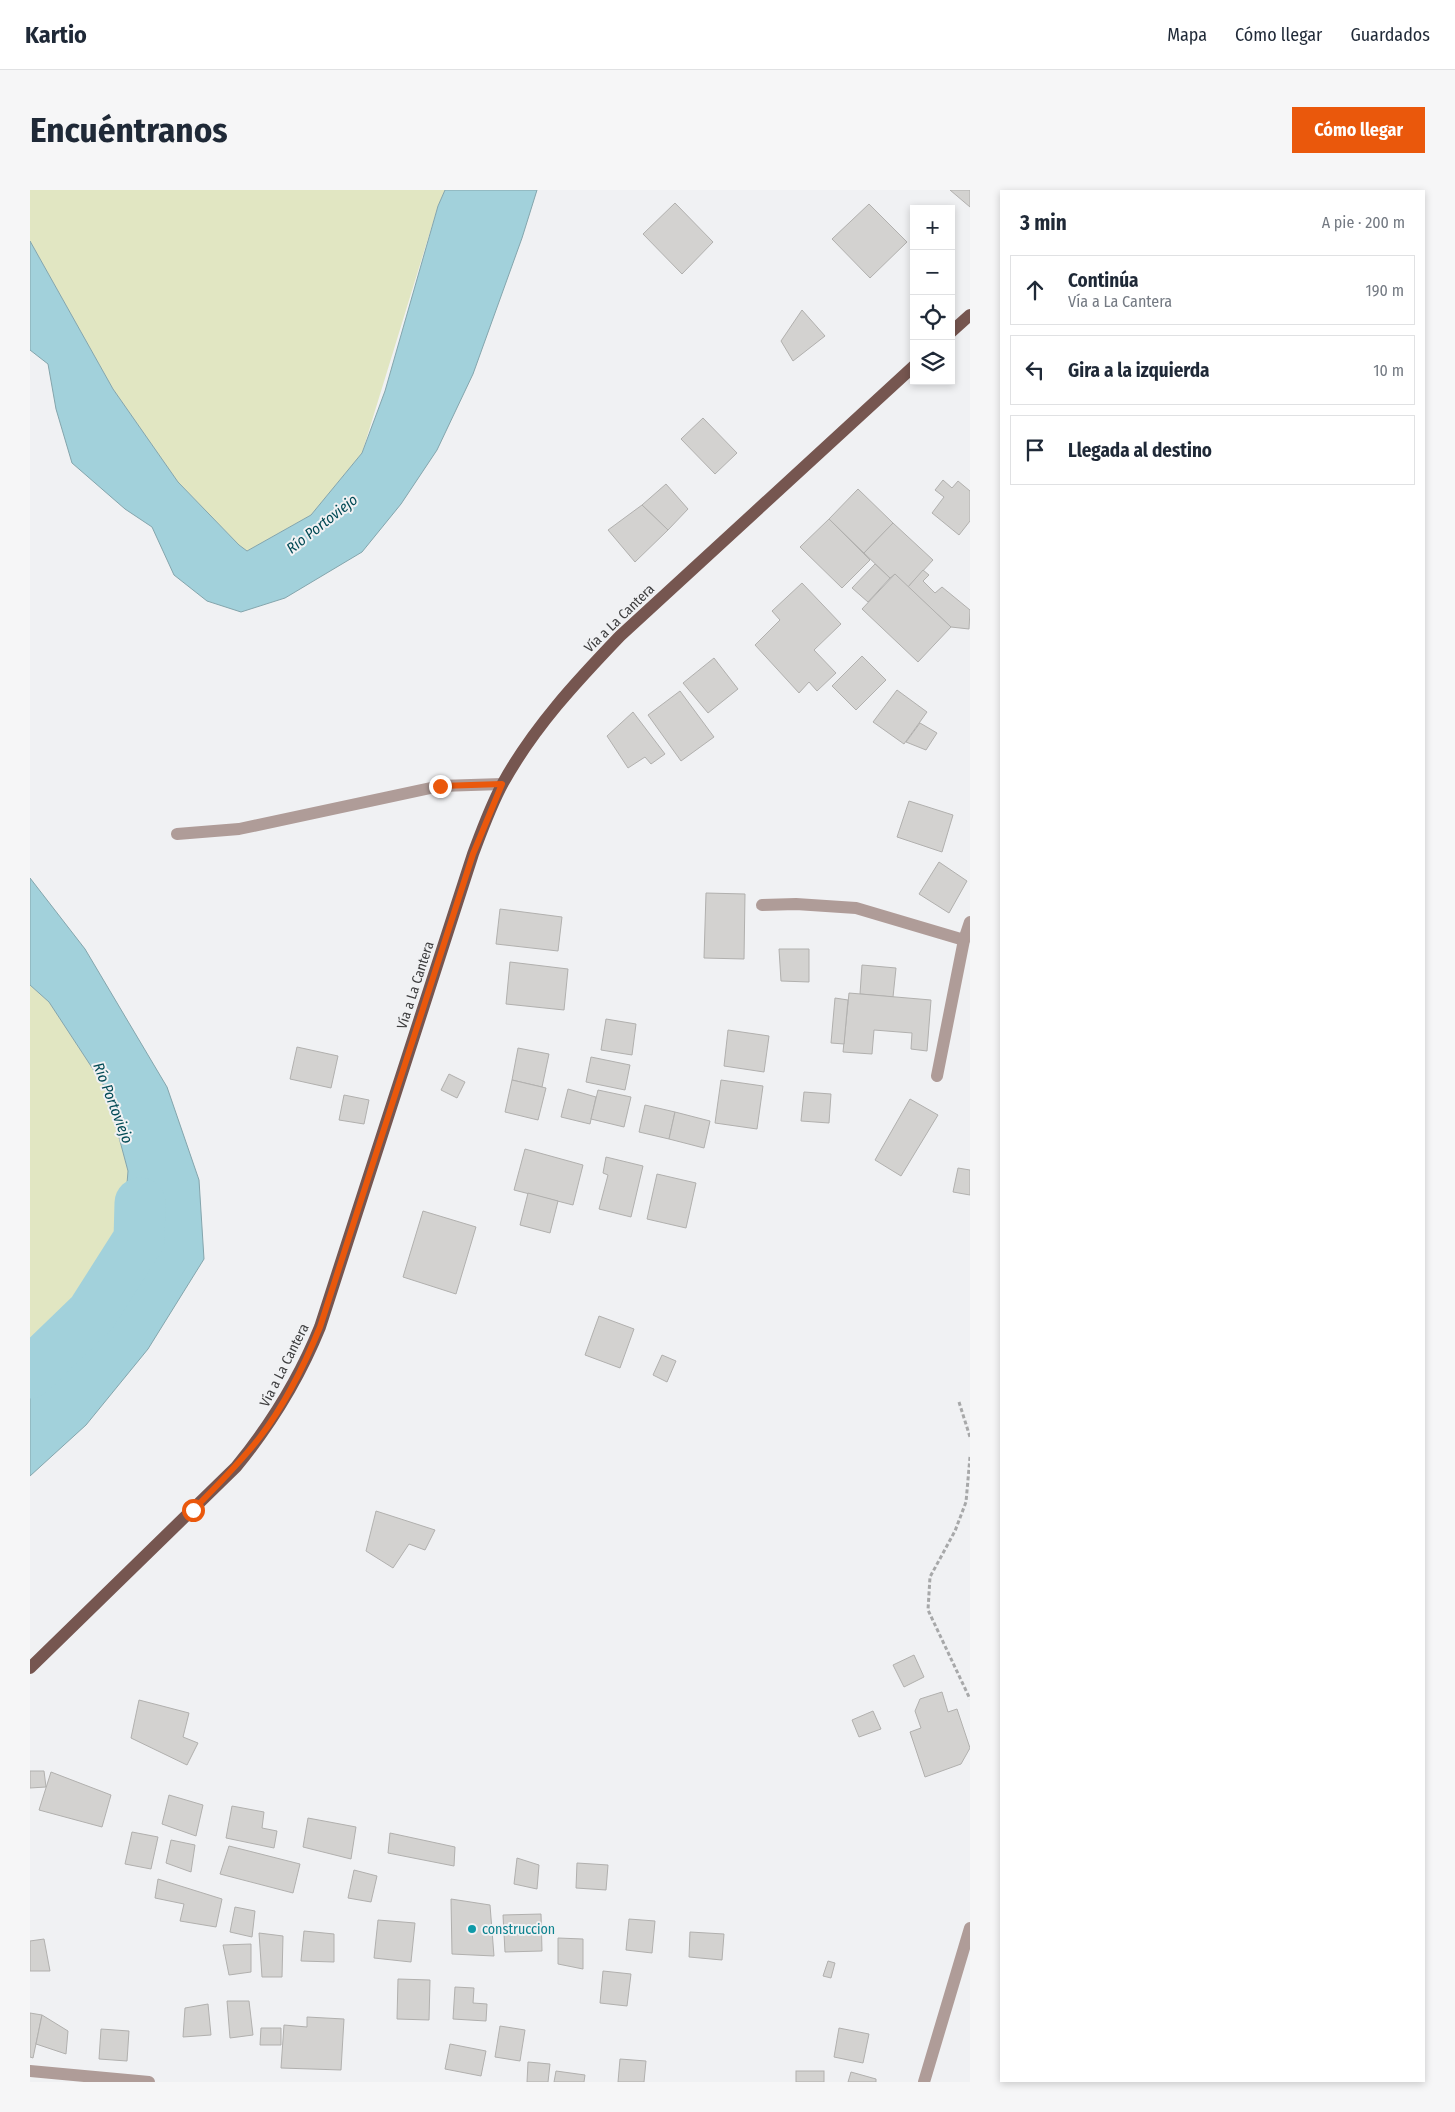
<!DOCTYPE html>
<html lang="es">
<meta charset="utf-8">
<style>
:root{--surface:#fff;--page:#f6f6f7;--text:#1f2937;--muted:#747a83;--line:#e0e1e3;--accent:#ea580c}
body{margin:0;font-family:"Fira Sans Condensed",sans-serif;background:var(--page);color:var(--text)}
.controls{position:absolute;right:15px;top:15px;display:grid;overflow:hidden;border-radius:0px;box-shadow:0 2px 8px #0003}
.controls button{width:45px;height:45px;display:grid;place-items:center;padding:0;border:0;border-bottom:1px solid var(--line);background:var(--surface);color:var(--text);font:25px sans-serif}
.stop{position:absolute;width:15px;height:15px;margin:-11px;border:4px solid #ea580c;border-radius:50%;background:#fff}
.stop.end{background:#ea580c;border-color:#fff;box-shadow:0 1px 5px #0008}
.list{margin:0;padding:0;list-style:none}
h2{display:flex;justify-content:space-between;align-items:center;height:65px;margin:0;padding:0 20px;font-size:21px}
h2 small{font-size:16px;font-weight:400;color:var(--muted)}
.list li{display:grid;grid-template-columns:32px 1fr auto;gap:15px;align-items:center;box-sizing:border-box;height:70px;margin:0 10px 10px;padding:0 10px;border:1px solid var(--line);border-radius:0px}
.list b{display:block;font-size:19px;white-space:nowrap}
.list p{margin:0;font-size:16px;white-space:nowrap;color:var(--muted)}
.list em{font-size:16px;font-style:normal;color:var(--muted)}
.icon{flex:none;width:28px;height:28px;fill:none;stroke:currentColor;stroke-width:2;stroke-linecap:round;stroke-linejoin:round}
.map{position:relative;flex:none;width:940px;height:1892px;overflow:hidden;border-radius:0px}
header{display:flex;align-items:center;gap:30px;box-sizing:border-box;height:70px;padding:0 25px;background:var(--surface);border-bottom:1px solid var(--line)}
header strong{font-size:24px}
nav{display:flex;gap:28px;margin-inline-start:auto;font-size:18px}
.intro{display:flex;align-items:center;justify-content:space-between;box-sizing:border-box;height:120px;padding:0 30px}
h1{margin:0;font-size:35px}
.button{padding:12px 22px;border-radius:0px;background:var(--accent);color:#fff;font-size:18px;font-weight:700}
main{display:flex;gap:30px;padding:0 30px}
aside{flex:1;background:var(--surface);border-radius:0px;box-shadow:0 2px 8px #0003}
.map>svg:first-child{display:block}
</style>
<header>
<strong>Kartio</strong>
<nav><a>Mapa</a><a>Cómo llegar</a><a>Guardados</a></nav>
</header>
<div class="intro"><h1>Encuéntranos</h1><a class="button">Cómo llegar</a></div>
<main>
<div class="map">
<svg width="940" height="1892" viewBox="0 0 940 1892">
<rect width="100%" height="100%" fill="#f0f1f3"/>
<g fill="#e1e6c2">
<path d="M0,0H415L408,16L332,263L281,325L217,361L209,355L148,292L83,199L0,51Z"/>
<path d="M0,795L19,812L76,899L98,981L90,1082L0,1178Z"/>
</g>
<g fill="#a2d1db" stroke="#84a5ac">
<path d="M415,0H507L492,48L443,184L407,260L371,314L332,362L255,408L211,422L177,411L144,385L122,337L95,319L42,273L26,219L18,174L0,160V51L83,199L148,292L209,355L217,361L281,325L332,263L355,201L408,16Z"/>
<path d="M0,688L55,759L137,897L169,990L174,1069L118,1159L56,1235L0,1286V1178L90,1082L98,981L76,899L19,812L0,795Z"/>
</g>
<g fill="none" stroke-linecap="round" stroke-linejoin="round">
<path stroke="#a2d1db" stroke-width="51" d="M0,1183L62,1123L109,1049L110,1013"/>
</g>
<g fill="#d3d2d0" stroke="#b1b0ae">
<path d="M920,0H940V17Z"/>
<path d="M645,13L683,52L652,84L613,44Z"/>
<path d="M839,14L877,52L840,88L802,49Z"/>
<path d="M772,120L795,146L763,171L751,151Z"/>
<path d="M673,228L707,263L685,284L651,249Z"/>
<path d="M913,290L922,298L928,291L940,301V331L929,345L902,323L914,307L905,300Z"/>
<path d="M636,294L658,319L638,340L612,315Z"/>
<path d="M828,299L863,333L834,363L799,329Z"/>
<path d="M612,315L638,340L605,372L578,340Z"/>
<path d="M799,329L840,370L812,398L770,357Z"/>
<path d="M863,333L903,370L878,397L865,384L860,388L834,363Z"/>
<path d="M845,374L860,388L838,412L822,398Z"/>
<path d="M893,380L899,385L893,391L905,403L912,397L940,420L939,439L921,437L878,397Z"/>
<path d="M865,384L921,437L888,472L832,419Z"/>
<path d="M772,393L811,434L784,460L806,483L787,501L779,492L769,503L725,455L750,430L742,421Z"/>
<path d="M832,466L856,490L826,520L802,496Z"/>
<path d="M684,468L708,499L678,523L653,493Z"/>
<path d="M867,500L897,522L874,554L843,532Z"/>
<path d="M650,501L684,547L651,571L618,525Z"/>
<path d="M603,522L635,564L621,574L615,567L598,578L577,546Z"/>
<path d="M890,533L907,543L896,560L876,552Z"/>
<path d="M879,611L923,625L912,662L867,647Z"/>
<path d="M909,672L937,691L919,723L889,704Z"/>
<path d="M676,703L715,704L714,769L674,768Z"/>
<path d="M470,719L532,727L528,761L466,754Z"/>
<path d="M749,759H779V792L751,791Z"/>
<path d="M480,772L538,779L534,820L476,814Z"/>
<path d="M832,775L866,778L863,807L830,804Z"/>
<path d="M819,803L901,810L897,861L881,859L882,843L844,840L842,864L813,862Z"/>
<path d="M805,808L818,810L814,854L801,853Z"/>
<path d="M576,829L606,834L602,865L571,860Z"/>
<path d="M698,840L739,846L734,882L694,876Z"/>
<path d="M267,857L308,866L301,898L260,889Z"/>
<path d="M488,858L519,864L512,897L482,890Z"/>
<path d="M561,867L600,875L595,900L556,892Z"/>
<path d="M419,884L435,892L427,908L411,900Z"/>
<path d="M482,890L516,898L508,930L475,922Z"/>
<path d="M691,890L733,896L727,939L685,933Z"/>
<path d="M538,899L566,907L560,934L531,927Z"/>
<path d="M568,900L601,907L594,937L561,929Z"/>
<path d="M774,902L801,904L799,933L771,931Z"/>
<path d="M314,905L339,910L334,934L309,930Z"/>
<path d="M880,909L908,925L871,986L845,970Z"/>
<path d="M615,915L645,922L639,949L609,942Z"/>
<path d="M645,922L680,931L674,958L639,949Z"/>
<path d="M495,959L553,975L543,1015L484,1000Z"/>
<path d="M576,967L613,976L601,1027L569,1019L578,985L573,983Z"/>
<path d="M928,978L940,980V1005L923,1002Z"/>
<path d="M627,984L666,993L656,1038L617,1029Z"/>
<path d="M498,1003L528,1011L520,1043L490,1035Z"/>
<path d="M393,1021L446,1037L426,1104L373,1087Z"/>
<path d="M569,1126L604,1139L590,1178L555,1165Z"/>
<path d="M632,1165L646,1171L637,1192L623,1185Z"/>
<path d="M346,1321L405,1340L395,1360L379,1354L363,1378L336,1361Z"/>
<path d="M884,1465L894,1487L874,1497L863,1475Z"/>
<path d="M912,1502L918,1522L927,1519L940,1558L931,1574L895,1587L880,1542L891,1538L885,1521L890,1509Z"/>
<path d="M109,1510L159,1523L153,1547L168,1553L157,1575L101,1548Z"/>
<path d="M843,1521L851,1539L829,1547L822,1530Z"/>
<path d="M0,1581H14L16,1597L0,1598Z"/>
<path d="M21,1582L81,1605L72,1637L9,1620Z"/>
<path d="M139,1605L173,1615L166,1646L132,1634Z"/>
<path d="M202,1616L234,1622L232,1638L247,1641L244,1658L196,1648Z"/>
<path d="M278,1628L326,1637L321,1669L273,1657Z"/>
<path d="M102,1642L128,1647L121,1679L95,1674Z"/>
<path d="M360,1643L425,1657L424,1676L358,1663Z"/>
<path d="M141,1650L165,1655L161,1682L136,1673Z"/>
<path d="M199,1656L270,1674L263,1703L190,1684Z"/>
<path d="M487,1668L509,1675L507,1699L484,1694Z"/>
<path d="M547,1673L578,1675L576,1700L546,1698Z"/>
<path d="M324,1680L347,1686L341,1712L318,1708Z"/>
<path d="M128,1689L192,1709L186,1737L150,1731L154,1714L125,1708Z"/>
<path d="M421,1709L460,1715L464,1766L422,1764Z"/>
<path d="M205,1717L225,1721L222,1747L200,1742Z"/>
<path d="M511,1724L512,1761L475,1762L473,1725Z"/>
<path d="M599,1729L625,1731L622,1763L596,1760Z"/>
<path d="M348,1730L385,1733L381,1772L344,1768Z"/>
<path d="M274,1741L304,1744V1772L271,1771Z"/>
<path d="M660,1742L694,1744L692,1770L659,1767Z"/>
<path d="M229,1743L253,1746L252,1787H232Z"/>
<path d="M528,1748L553,1749V1779L528,1774Z"/>
<path d="M14,1749L20,1781H0V1751Z"/>
<path d="M221,1754V1782L199,1785L193,1755Z"/>
<path d="M798,1771L805,1773L801,1788L793,1786Z"/>
<path d="M573,1781L601,1784L597,1816L570,1813Z"/>
<path d="M368,1789L400,1790L399,1830L367,1829Z"/>
<path d="M425,1797L444,1798L443,1813L457,1814L456,1831L423,1829Z"/>
<path d="M197,1811H219L223,1845L200,1848Z"/>
<path d="M178,1814L181,1845L153,1847L155,1818Z"/>
<path d="M0,1823L12,1825L3,1868L0,1867Z"/>
<path d="M12,1825L38,1841L36,1864L6,1854Z"/>
<path d="M277,1827L314,1829L311,1880L251,1878L254,1835L277,1837Z"/>
<path d="M470,1836L495,1840L490,1871L465,1867Z"/>
<path d="M231,1838H251V1855H230Z"/>
<path d="M809,1838L839,1844L833,1873L804,1867Z"/>
<path d="M71,1839L99,1841L97,1871L69,1869Z"/>
<path d="M420,1854L456,1861L451,1886L415,1879Z"/>
<path d="M590,1869L616,1871L614,1892H588Z"/>
<path d="M498,1872L520,1874L518,1892H497Z"/>
<path d="M526,1881L555,1885L554,1892H524Z"/>
<rect x="766" y="1881" width="28" height="11"/>
<path d="M821,1882L846,1889V1892H818Z"/>
</g>
<g fill="none" stroke-linecap="round" stroke-linejoin="round">
<g stroke="#a7a8a9" stroke-width="3" stroke-dasharray="4 2.5" stroke-linecap="butt">
<path d="M929,1212L940,1247"/>
<path d="M940,1267L936,1312L925,1341L900,1387L898,1420L940,1509"/>
</g>
<g stroke="#af9c98" stroke-width="12">
<path d="M147,644L209,639L410,596L472,594"/>
<path d="M732,715L766,714L826,718L934,750"/>
<path d="M907,886L934,750L940,732"/>
<path d="M0,1881L119,1892"/>
<path d="M894,1892L940,1738"/>
</g>
<g stroke="#765650" stroke-width="12">
<path d="M921,142L940,125"/>
<path d="M0,1478L206,1277C242,1233 269,1189 290,1137L443,664C452,640 461,615 473,593C504,537 546,492 590,446L884,176"/>
</g>
</g>
<g fill="none" stroke-linecap="round" stroke-linejoin="round">
<path stroke="#ea580c" stroke-width="6" d="M163,1320C186,1297 210,1273 230,1247C256,1213 274,1176 290,1137L443,664L472,594L410,596"/>
</g>
<circle fill="#0f9aa8" stroke="#f0f1f3" stroke-width="2" cx="442" cy="1739" r="5"/>
<g text-anchor="middle" stroke-width="4" stroke-linejoin="round" paint-order="stroke">
<g font-size="14" fill="#3d3d3e" stroke="#f0f1f3">
<text transform="translate(589 428) rotate(-44)" y="5">Vía a La Cantera</text>
<text transform="translate(385 795) rotate(-72)" y="5">Vía a La Cantera</text>
<text transform="translate(254 1175) rotate(-63)" y="5">Vía a La Cantera</text>
</g>
<g font-size="14" fill="#0d838f" stroke="#f0f1f3" text-anchor="start">
<text x="452" y="1744">construccion</text>
</g>
<g font-size="15" font-style="italic" fill="#024a55" stroke="#f0f1f3">
<text transform="translate(292 334) rotate(-38)" y="5">Río Portoviejo</text>
<text transform="translate(83 913) rotate(69)" y="5">Río Portoviejo</text>
</g>
</g>
</svg>
<div class="controls">
<button>+</button>
<button>−</button>
<button><svg class="icon" aria-label="locate" viewBox="0 0 24 24"><circle cx="12" cy="12" r="6"/><path d="M12 2v4M12 18v4M2 12h4M18 12h4"/></svg></button>
<button><svg class="icon" aria-label="layers" viewBox="0 0 24 24"><path d="M12 4l9 5-9 5-9-5zM3 14l9 5 9-5"/></svg></button>
</div>
<div class="stop" style="left:163px;top:1320px"></div>
<div class="stop end" style="left:410px;top:596px"></div>
</div>
<aside>
<h2>3 min<small>A pie · 200 m</small></h2>
<ul class="list">
<li><svg class="icon" aria-label="ahead" viewBox="0 0 24 24"><path d="M12 20V5M6 11l6-6 6 6"/></svg><div><b>Continúa</b><p>Vía a La Cantera</p></div><em>190 m</em></li>
<li><svg class="icon" aria-label="left" viewBox="0 0 24 24"><path d="M17 20v-9H6M10 6l-5 5 5 5"/></svg><div><b>Gira a la izquierda</b></div><em>10 m</em></li>
<li><svg class="icon" aria-label="arrive" viewBox="0 0 24 24"><path d="M6 21V4h12l-3 4 3 4H6"/></svg><div><b>Llegada al destino</b></div></li>
</ul>
</aside>
</main>
